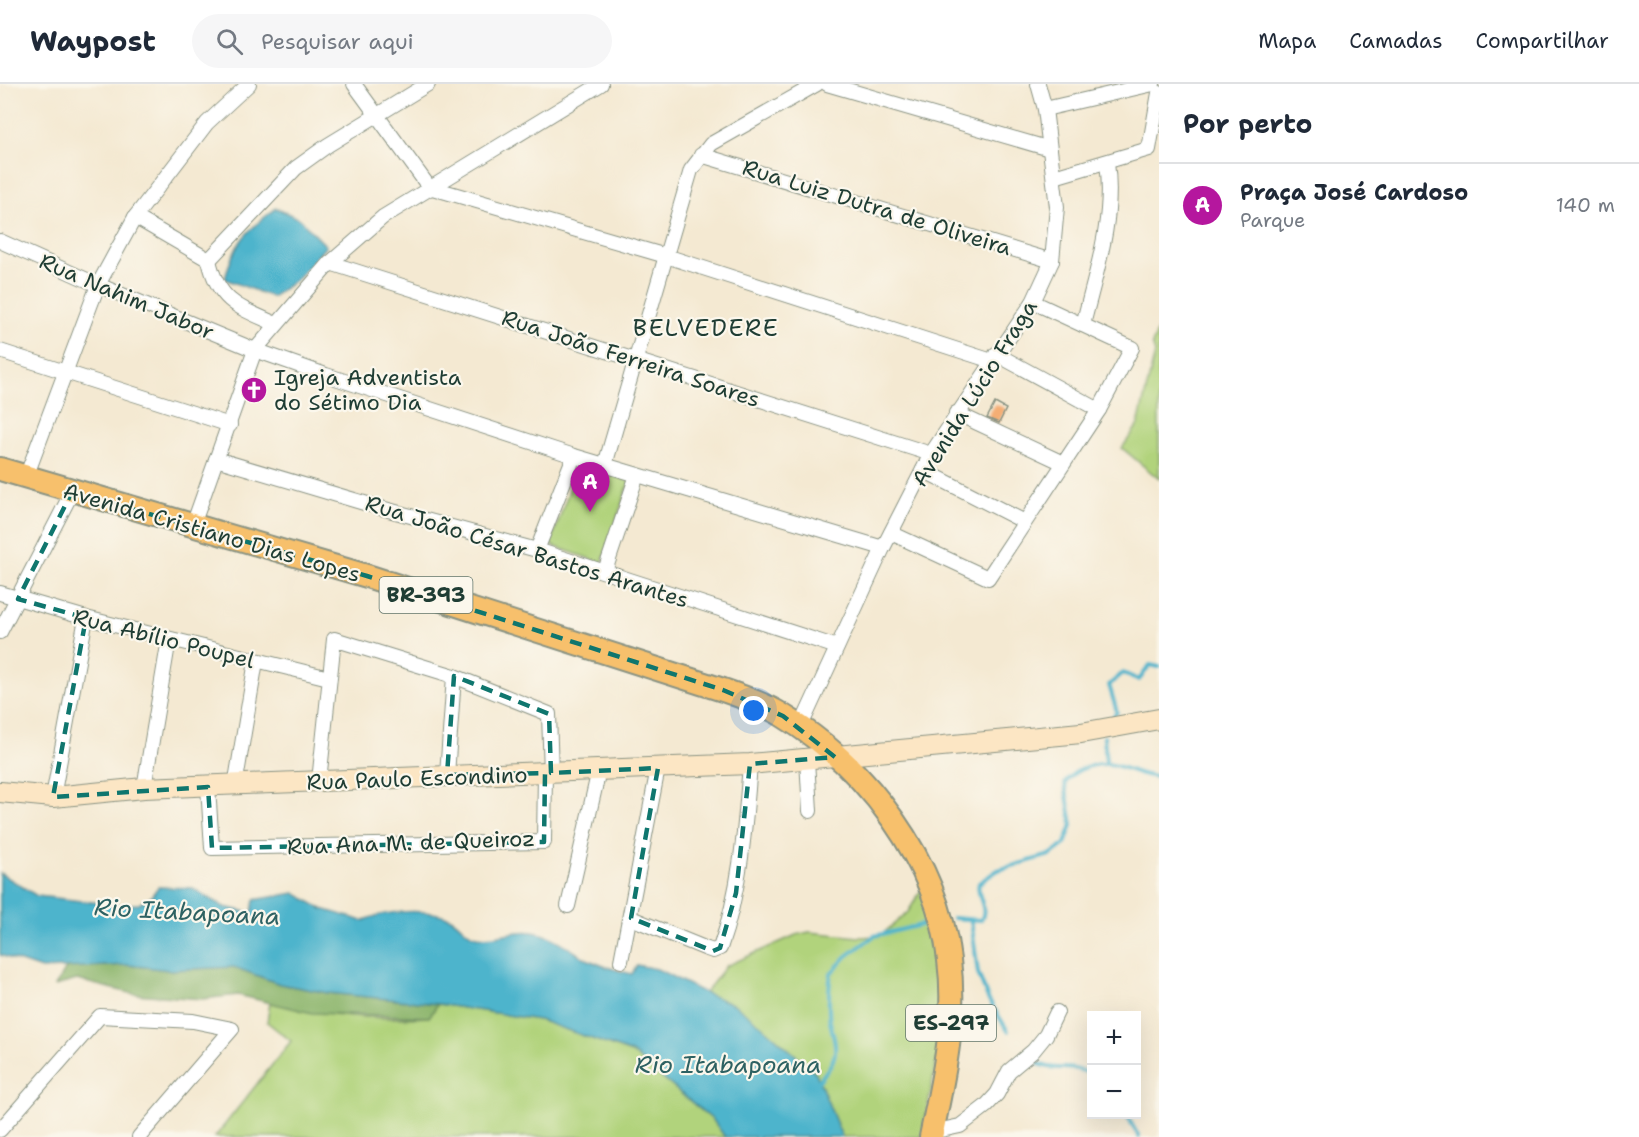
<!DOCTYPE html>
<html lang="pt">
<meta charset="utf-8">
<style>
:root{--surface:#fff;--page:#f6f6f7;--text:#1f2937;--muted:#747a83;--line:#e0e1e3;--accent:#b5179e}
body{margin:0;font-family:"Shantell Sans",sans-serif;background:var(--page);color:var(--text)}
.controls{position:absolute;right:18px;bottom:18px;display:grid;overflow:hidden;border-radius:0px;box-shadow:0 6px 24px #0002}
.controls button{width:54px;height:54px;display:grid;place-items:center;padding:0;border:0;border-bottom:2px solid var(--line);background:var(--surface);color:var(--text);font:30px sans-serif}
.you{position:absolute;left:754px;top:627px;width:21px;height:21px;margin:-15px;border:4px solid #fff;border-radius:50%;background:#1a73e8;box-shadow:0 0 0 9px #1a73e833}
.badge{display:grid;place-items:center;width:39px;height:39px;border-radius:50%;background:var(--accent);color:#fff;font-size:20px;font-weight:700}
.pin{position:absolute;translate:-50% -50px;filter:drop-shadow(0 2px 3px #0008)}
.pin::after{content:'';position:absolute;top:32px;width:21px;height:18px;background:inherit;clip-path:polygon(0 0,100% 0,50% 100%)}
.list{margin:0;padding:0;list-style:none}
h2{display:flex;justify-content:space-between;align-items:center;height:78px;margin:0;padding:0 24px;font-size:26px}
h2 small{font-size:20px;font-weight:400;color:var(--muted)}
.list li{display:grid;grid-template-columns:39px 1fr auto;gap:18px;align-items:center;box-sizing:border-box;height:84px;padding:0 24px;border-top:2px solid var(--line)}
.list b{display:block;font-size:22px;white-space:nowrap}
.list p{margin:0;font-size:20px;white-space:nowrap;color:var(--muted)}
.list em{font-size:20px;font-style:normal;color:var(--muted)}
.icon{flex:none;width:33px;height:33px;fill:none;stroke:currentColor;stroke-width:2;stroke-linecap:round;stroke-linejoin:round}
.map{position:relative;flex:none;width:1159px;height:1053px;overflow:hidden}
header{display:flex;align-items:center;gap:36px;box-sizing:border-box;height:84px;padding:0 30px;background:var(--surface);border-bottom:2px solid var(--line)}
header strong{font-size:28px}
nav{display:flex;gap:33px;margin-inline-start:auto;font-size:21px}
.search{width:420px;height:54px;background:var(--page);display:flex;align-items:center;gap:15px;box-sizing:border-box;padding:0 21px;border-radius:33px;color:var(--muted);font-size:22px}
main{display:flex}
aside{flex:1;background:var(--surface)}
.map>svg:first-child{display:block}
</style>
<header>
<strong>Waypost</strong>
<div class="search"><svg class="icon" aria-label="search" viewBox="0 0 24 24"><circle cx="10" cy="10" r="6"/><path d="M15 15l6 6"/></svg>Pesquisar aqui</div>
<nav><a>Mapa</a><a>Camadas</a><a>Compartilhar</a></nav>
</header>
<main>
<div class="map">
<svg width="1159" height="1053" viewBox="0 0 1159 1053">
<rect width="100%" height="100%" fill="#fbf7ec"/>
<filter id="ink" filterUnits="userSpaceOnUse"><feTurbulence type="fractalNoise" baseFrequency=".0167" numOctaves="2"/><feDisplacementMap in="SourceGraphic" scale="12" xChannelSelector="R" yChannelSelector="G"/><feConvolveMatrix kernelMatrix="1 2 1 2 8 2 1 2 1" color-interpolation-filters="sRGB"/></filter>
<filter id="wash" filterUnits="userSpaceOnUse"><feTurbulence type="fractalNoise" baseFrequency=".008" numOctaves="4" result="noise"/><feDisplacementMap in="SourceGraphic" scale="24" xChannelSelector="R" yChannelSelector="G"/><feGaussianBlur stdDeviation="1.35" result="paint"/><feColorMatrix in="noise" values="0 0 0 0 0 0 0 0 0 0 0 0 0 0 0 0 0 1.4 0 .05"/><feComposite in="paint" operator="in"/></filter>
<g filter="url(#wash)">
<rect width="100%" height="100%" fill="#f4e9d2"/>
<g fill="#b1d37c" stroke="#688858" stroke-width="1.5">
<path d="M1159,243V395L1122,364L1138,341L1155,269L1152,260Z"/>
<path d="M579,378L630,396L602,479L550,461Z"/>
<path d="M925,800L947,922L922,1053H842L816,989L761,941L705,909L726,882L796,851L809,848L859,853L880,852L908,828Z"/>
<path d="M270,918C321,931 376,936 429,933L438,920L539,936L632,969L713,1036L725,1053H215L291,957L267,938Z"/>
</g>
<path fill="#8cb56c" stroke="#567950" stroke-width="1.5" d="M128,881L169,886L234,883L280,900L328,909L438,920L429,933L312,929L238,911L202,915L134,910L77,896L55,902L67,883Z"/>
<g fill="#4db4cc" stroke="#367880" stroke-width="1.5">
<path d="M276,124L300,135L326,162L297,195L272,213L225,195C234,158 247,147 276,124Z"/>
<path d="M0,789L37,812L119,821L139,820L150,814L158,803L192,804L224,823L252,829L254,816L295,809L322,825L363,837C384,826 428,824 451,834C459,838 465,848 473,851C492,857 514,845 532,848C559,852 567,865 589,876C603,883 617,886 632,890L637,881L657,885L705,909L735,921L761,941L816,989L842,1053H725L713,1036L632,969L539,936L438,920L328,909L280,900L234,883L169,886L128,881L41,885L0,871Z"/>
</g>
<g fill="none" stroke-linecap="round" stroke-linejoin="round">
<g stroke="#4db4cc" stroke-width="4">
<path d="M1111,636L1117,628L1109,601L1123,589L1139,596L1150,581L1159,583"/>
<path d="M1104,653L1106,679"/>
<path d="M953,834L981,836C989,823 975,812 979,799L998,786L1050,771L1065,760L1072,741L1065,700C1069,692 1074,689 1082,685C1116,670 1130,693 1159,693"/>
<path d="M971,836L978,889L988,915L1008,947"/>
<path d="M1035,978C1054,989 1072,979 1092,991"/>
<path d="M817,999C839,973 838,969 830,938C828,927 829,900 831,889L847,872L874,852L934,838"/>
<path d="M1126,1030L1139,1053"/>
</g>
</g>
<g id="blocks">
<path fill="#f4ae75" d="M995,319L1006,325L999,339L987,334Z"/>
</g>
</g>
<g filter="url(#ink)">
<use href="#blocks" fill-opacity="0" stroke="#8a9383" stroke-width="1.5"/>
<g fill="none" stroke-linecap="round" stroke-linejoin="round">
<defs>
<g id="street">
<path d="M354,0L429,103"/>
<path d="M827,0L1050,65"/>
<path d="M1045,25L1153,0"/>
<path d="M701,71L1052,177"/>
<path d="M1054,93L1149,65L1159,9"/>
<path d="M429,103L666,172L992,277"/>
<path d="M135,133L209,176C218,218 240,224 276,240"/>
<path d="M0,157L98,201L255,266L326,291L574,372L883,464"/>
<path d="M209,176L296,84L328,61L428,0"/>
<path d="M330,179L931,370"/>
<path d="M1083,241C1096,188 1115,134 1107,79"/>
<path d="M0,267L230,341"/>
<path d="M996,270L1099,326"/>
<path d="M956,329L1063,379"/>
<path d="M216,375L381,424L537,466L837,563"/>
<path d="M605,381L691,86L711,60L817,0"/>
<path d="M923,386L1023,437"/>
<path d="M26,393L98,201L135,133L207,39L249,0"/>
<path d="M193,441L255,266L330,179L383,133L601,0"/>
<path d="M891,449L988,494L1099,326L1132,264L1033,218"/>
<path d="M537,466L574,372"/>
<path d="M605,487L637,391"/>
<path d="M0,509L86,534L329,594"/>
<path d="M0,548L72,408"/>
<path d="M800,644L883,464L931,370L1033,218L1052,177L1057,123L1045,25L1038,0"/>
<path d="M807,676L810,727"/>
<path d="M447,691L454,592"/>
<path d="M319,697L334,555L454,592L549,630L551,689"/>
<path d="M235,702L256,577"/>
<path d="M208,703L212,764L544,758L545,689"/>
<path d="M144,704L169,555"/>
<path d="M53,713L86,534"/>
<path d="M568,822L599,686"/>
<path d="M631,834L707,865L713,867L720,864C741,805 745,743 750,680"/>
<path d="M621,877L658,684"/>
<path d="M0,1046L100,932L193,937L232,945L139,1053"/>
<path d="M932,1048L960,1042L986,1022L997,1010L1009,987L1033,967L1046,951L1057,928"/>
</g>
<path id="secondary" d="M0,708L53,713L144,704L750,680L1081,649L1159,635"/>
<path id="primary" d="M0,385L367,492L723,606C743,613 764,620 782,631C866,682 938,777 949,876C957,936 943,995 931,1053"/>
</defs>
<use href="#street" stroke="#8a9383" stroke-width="16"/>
<use href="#secondary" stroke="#8a9383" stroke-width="22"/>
<use href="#primary" stroke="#8a9383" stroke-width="26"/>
<use href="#street" stroke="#fff" stroke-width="14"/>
<use href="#secondary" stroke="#fce6c4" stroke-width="20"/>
<use href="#primary" stroke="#f7c06c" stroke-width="22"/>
</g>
</g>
<path fill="none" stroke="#0f766e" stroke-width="4.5" stroke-dasharray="12 8" stroke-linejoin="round" d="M72,408L367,492L723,606L783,632L835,673L750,680L736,809L720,864L713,867L631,834L658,684L551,689L549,630L454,592L447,691L545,689L544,758L212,764L208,703L53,713L86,534L18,515Z"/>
<defs>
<symbol id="church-disc" viewBox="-11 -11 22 22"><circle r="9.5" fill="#b5179e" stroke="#fbf7ec"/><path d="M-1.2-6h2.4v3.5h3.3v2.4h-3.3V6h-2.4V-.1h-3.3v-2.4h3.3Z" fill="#fff"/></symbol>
</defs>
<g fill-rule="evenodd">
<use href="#church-disc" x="239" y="291" width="30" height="30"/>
</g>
<g text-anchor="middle" stroke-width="4.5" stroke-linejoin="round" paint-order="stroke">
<g fill="#fbf7ec" stroke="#61756b" stroke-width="1.5">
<rect x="379.5" y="493" width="93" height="36" rx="4.5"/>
<rect x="906" y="921" width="90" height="36" rx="4.5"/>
</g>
<g font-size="21" font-weight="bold" fill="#1f3d34">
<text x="426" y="518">BR-393</text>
<text x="951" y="946">ES-297</text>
</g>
<g font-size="22" fill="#1f3d34" stroke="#fbf7ec">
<text transform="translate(877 123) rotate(17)" y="8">Rua Luiz Dutra de Oliveira</text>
<text transform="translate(127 212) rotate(23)" y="8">Rua Nahim Jabor</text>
<text transform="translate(631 274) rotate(18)" y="8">Rua João Ferreira Soares</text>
<text transform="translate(974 309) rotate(-58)" y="8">Avenida Lúcio Fraga</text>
<text transform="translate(212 448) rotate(16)" y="8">Avenida Cristiano Dias Lopes</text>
<text transform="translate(527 467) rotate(17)" y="8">Rua João César Bastos Arantes</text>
<text transform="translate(164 554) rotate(14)" y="8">Rua Abílio Poupel</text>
<text transform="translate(417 694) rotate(-2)" y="8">Rua Paulo Escondino</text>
<text transform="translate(411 758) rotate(-2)" y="8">Rua Ana M. de Queiroz</text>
</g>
<g font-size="22" fill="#1f3d34" stroke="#fbf7ec" text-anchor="start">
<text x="274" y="301">Igreja Adventista<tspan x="274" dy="25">do Sétimo Dia</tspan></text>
</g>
<g font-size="24" letter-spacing="1.5" fill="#1f3d34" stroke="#fbf7ec">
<text x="706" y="252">BELVEDERE</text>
</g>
<g font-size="24" font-style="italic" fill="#2d6162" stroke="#fbf7ec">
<text transform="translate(187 828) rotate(3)" y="8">Rio Itabapoana</text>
<text x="728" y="989">Rio Itabapoana</text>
</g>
</g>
</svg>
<div class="controls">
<button>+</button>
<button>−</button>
</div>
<div class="you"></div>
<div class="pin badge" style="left:590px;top:428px">A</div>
</div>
<aside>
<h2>Por perto<small></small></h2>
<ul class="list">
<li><span class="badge">A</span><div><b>Praça José Cardoso</b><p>Parque</p></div><em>140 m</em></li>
</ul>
</aside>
</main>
